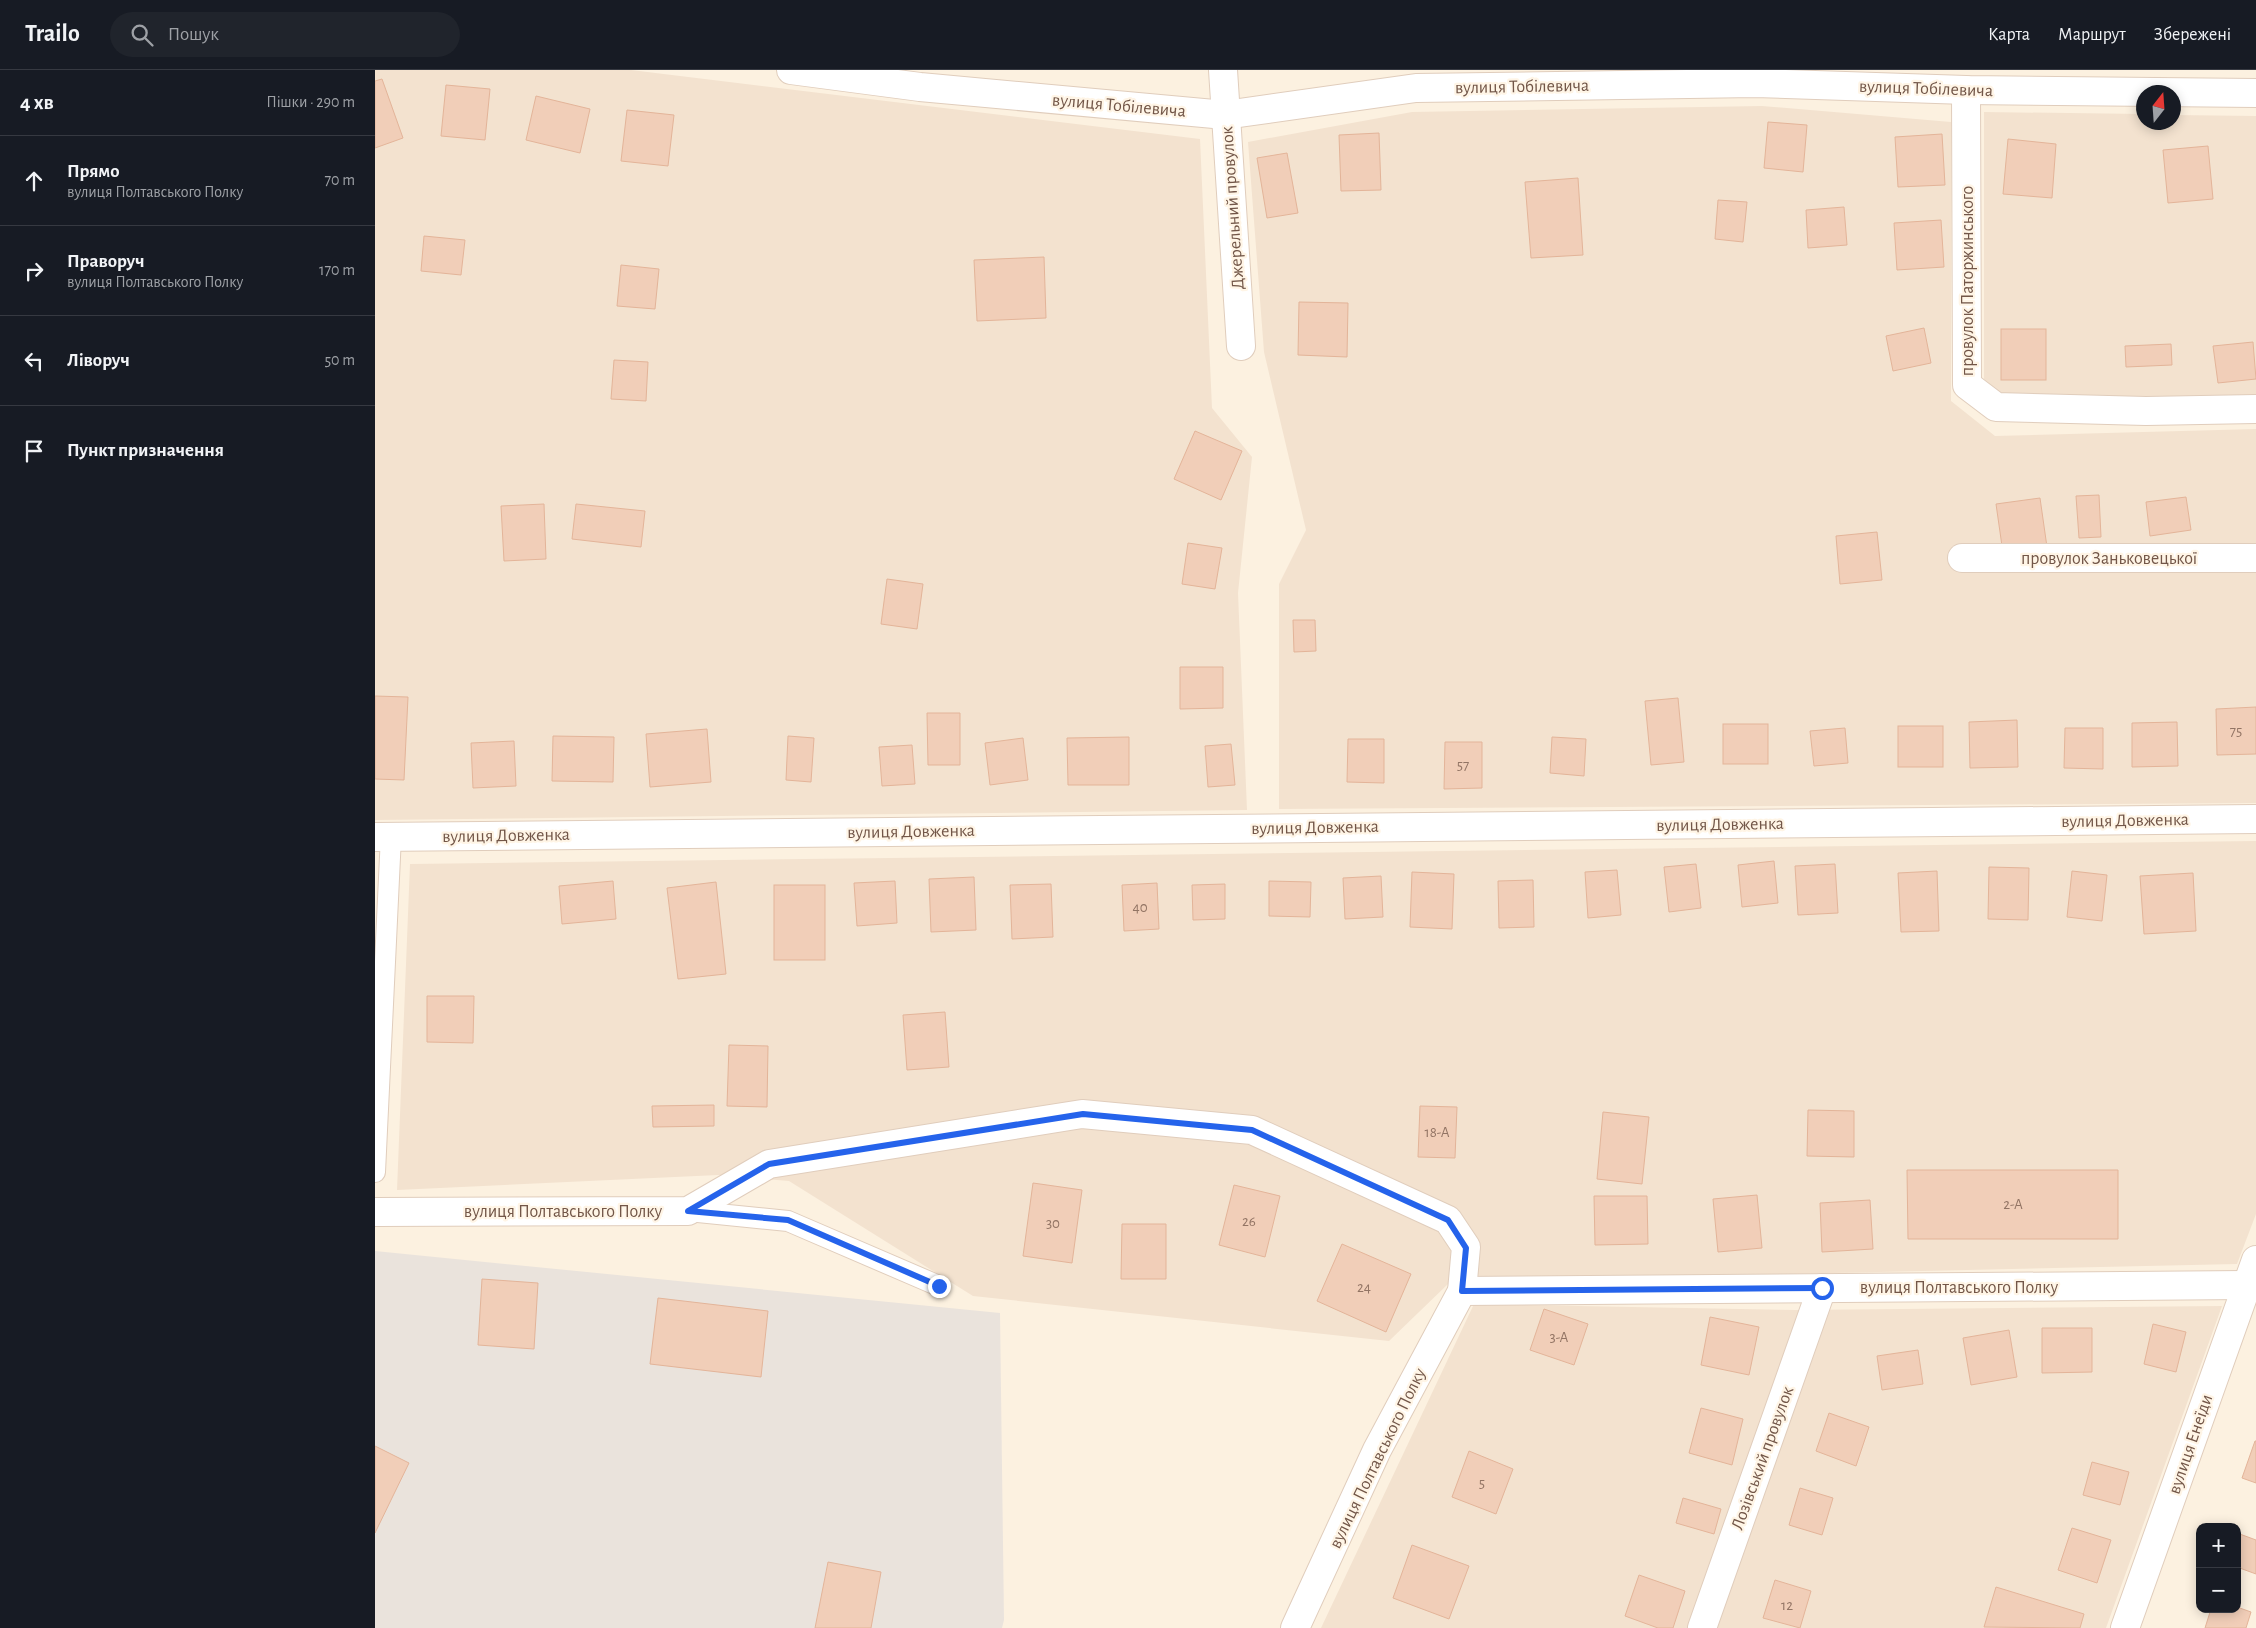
<!DOCTYPE html>
<html lang="uk">
<meta charset="utf-8">
<style>
:root{--surface:#171b24;--page:#20242c;--text:#f1f3f6;--muted:#9ea1a6;--line:#363941}
body{margin:0;font-family:"Alegreya Sans",sans-serif;background:var(--page);color:var(--text)}
.controls{position:absolute;right:15px;bottom:15px;display:grid;overflow:hidden;border-radius:10px;box-shadow:0 2px 12px #0003}
.controls button{width:45px;height:45px;display:grid;place-items:center;padding:0;border:0;border-bottom:1px solid var(--line);background:var(--surface);color:var(--text);font:25px sans-serif}
.compass{position:absolute;left:1761px;top:15px;width:45px;height:45px;border-radius:50%;background:var(--surface);box-shadow:0 2px 12px #0003;rotate:17deg}
.stop{position:absolute;width:15px;height:15px;margin:-11px;border:4px solid #2563eb;border-radius:50%;background:#fff}
.stop.end{background:#2563eb;border-color:#fff;box-shadow:0 1px 5px #0008}
.list{margin:0;padding:0;list-style:none}
h2{display:flex;justify-content:space-between;align-items:center;height:65px;margin:0;padding:0 20px;font-size:21px}
h2 small{font-size:16px;font-weight:400;color:var(--muted)}
.list li{display:grid;grid-template-columns:32px 1fr auto;gap:15px;align-items:center;box-sizing:border-box;height:90px;padding:0 20px;border-top:1px solid var(--line)}
.list b{display:block;font-size:19px;white-space:nowrap}
.list p{margin:0;font-size:16px;white-space:nowrap;color:var(--muted)}
.list em{font-size:16px;font-style:normal;color:var(--muted)}
.icon{flex:none;width:28px;height:28px;fill:none;stroke:currentColor;stroke-width:2;stroke-linecap:round;stroke-linejoin:round}
.map{position:relative;flex:none;width:1881px;height:1558px;overflow:hidden}
header{display:flex;align-items:center;gap:30px;box-sizing:border-box;height:70px;padding:0 25px;background:var(--surface);border-bottom:1px solid var(--line)}
header strong{font-size:24px}
nav{display:flex;gap:28px;margin-inline-start:auto;font-size:18px}
.search{width:350px;height:45px;background:var(--page);display:flex;align-items:center;gap:12px;box-sizing:border-box;padding:0 18px;border-radius:28px;color:var(--muted);font-size:19px}
main{display:flex}
aside{flex:1;background:var(--surface)}
.map>svg:first-child{display:block}
</style>
<header>
<strong>Trailo</strong>
<div class="search"><svg class="icon" aria-label="search" viewBox="0 0 24 24"><circle cx="10" cy="10" r="6"/><path d="M15 15l6 6"/></svg>Пошук</div>
<nav><a>Карта</a><a>Маршрут</a><a>Збережені</a></nav>
</header>
<main>
<aside>
<h2>4 хв<small>Пішки · 290 m</small></h2>
<ul class="list">
<li><svg class="icon" aria-label="ahead" viewBox="0 0 24 24"><path d="M12 20V5M6 11l6-6 6 6"/></svg><div><b>Прямо</b><p>вулиця Полтавського Полку</p></div><em>70 m</em></li>
<li><svg class="icon" aria-label="right" viewBox="0 0 24 24"><path d="M7 20v-9h11M14 6l5 5-5 5"/></svg><div><b>Праворуч</b><p>вулиця Полтавського Полку</p></div><em>170 m</em></li>
<li><svg class="icon" aria-label="left" viewBox="0 0 24 24"><path d="M17 20v-9H6M10 6l-5 5 5 5"/></svg><div><b>Ліворуч</b></div><em>50 m</em></li>
<li><svg class="icon" aria-label="arrive" viewBox="0 0 24 24"><path d="M6 21V4h12l-3 4 3 4H6"/></svg><div><b>Пункт призначення</b></div></li>
</ul>
</aside>
<div class="map">
<svg width="1881" height="1558" viewBox="0 0 1881 1558">
<rect width="100%" height="100%" fill="#fcf1e0"/>
<g fill="#f3e2cf">
<path d="M0,0H256L825,69L837,338L877,387L863,523L872,740L0,750Z"/>
<path d="M1387,36L1576,52V331L1620,366L1881,359V733L904,739V514L931,460L889,282L873,72L1037,42Z"/>
<path d="M1609,42L1768,44V52H1798L1799,45L1881,46V325L1631,328L1609,309Z"/>
<path d="M1881,771V1144L1862,1194L1099,1211L1073,1214L1014,1271L598,1226L414,1111L343,1105L22,1120L35,794Z"/>
<path d="M1099,1234L1421,1240L1847,1236L1731,1558H946Z"/>
</g>
<path fill="#eae3dc" d="M0,1181L625,1243L629,1550L627,1558H0Z"/>
<g fill="#f1ceb8" stroke="#e3b499">
<path d="M7,9L28,68L0,78V11Z"/>
<path d="M71,15L115,19L110,70L66,66Z"/>
<path d="M161,26L215,39L205,83L151,70Z"/>
<path d="M252,40L299,45L293,96L246,91Z"/>
<path d="M1393,52L1432,55L1428,102L1389,98Z"/>
<path d="M1004,63L1006,120L966,121L964,65Z"/>
<path d="M1567,64L1570,115L1523,117L1520,67Z"/>
<path d="M1633,69L1681,74L1677,128L1628,124Z"/>
<path d="M1833,76L1838,129L1793,133L1788,80Z"/>
<path d="M912,83L923,143L892,148L882,88Z"/>
<path d="M1203,108L1208,185L1156,188L1150,112Z"/>
<path d="M1343,130L1372,132L1368,172L1340,169Z"/>
<path d="M1469,137L1472,175L1433,178L1431,140Z"/>
<path d="M1566,150L1569,197L1522,200L1519,153Z"/>
<path d="M49,166L90,170L86,205L46,201Z"/>
<path d="M669,187L671,248L602,251L599,190Z"/>
<path d="M246,195L284,199L280,239L242,236Z"/>
<path d="M924,232L973,233L972,287L923,285Z"/>
<path d="M1549,258L1556,293L1518,301L1511,266Z"/>
<rect x="1626" y="259" width="45" height="51"/>
<path d="M1878,272L1881,309L1843,313L1838,276Z"/>
<path d="M1796,274L1797,295L1751,297L1750,276Z"/>
<path d="M239,290L273,292L271,331L236,329Z"/>
<path d="M820,361L867,381L846,430L799,409Z"/>
<path d="M1724,425L1726,467L1704,468L1701,426Z"/>
<path d="M1811,427L1816,460L1775,466L1771,432Z"/>
<path d="M1665,428L1672,477L1628,483L1621,434Z"/>
<path d="M169,434L171,489L129,491L126,436Z"/>
<path d="M201,434L270,441L266,477L197,469Z"/>
<path d="M1502,462L1507,510L1465,514L1461,466Z"/>
<path d="M813,473L847,478L840,519L807,514Z"/>
<path d="M512,509L548,514L542,559L506,554Z"/>
<path d="M918,550H940L941,581L919,582Z"/>
<path d="M805,597H848V638L805,639Z"/>
<path d="M0,626L33,627L29,710L0,709Z"/>
<path d="M1303,628L1309,692L1276,695L1270,631Z"/>
<path d="M1881,637V684L1842,685L1841,639Z"/>
<path d="M552,643H585V695H553Z"/>
<path d="M1642,650L1643,697L1595,698L1594,652Z"/>
<path d="M1802,652L1803,696L1757,697V653Z"/>
<rect x="1348" y="654" width="45" height="40"/>
<rect x="1523" y="656" width="45" height="41"/>
<path d="M1470,658L1473,693L1439,696L1435,661Z"/>
<path d="M1690,658H1728V699L1689,698Z"/>
<path d="M332,659L336,712L275,717L271,664Z"/>
<path d="M178,666L239,667L238,712L177,711Z"/>
<path d="M413,666L439,668L436,712L411,710Z"/>
<path d="M754,667V715H693L692,668Z"/>
<path d="M1177,667L1211,669L1209,706L1175,703Z"/>
<path d="M648,668L653,710L615,715L610,673Z"/>
<path d="M973,669H1009V713L972,712Z"/>
<path d="M139,671L141,716L98,718L96,673Z"/>
<path d="M1070,672H1107V718L1069,719Z"/>
<path d="M856,674L860,715L833,717L830,676Z"/>
<path d="M537,675L540,714L507,716L504,677Z"/>
<path d="M1399,791L1403,833L1367,837L1363,795Z"/>
<path d="M1321,794L1326,838L1294,842L1289,797Z"/>
<path d="M1460,794L1463,843L1423,845L1420,796Z"/>
<path d="M1614,797L1654,798L1653,850L1613,849Z"/>
<path d="M1242,800L1246,845L1213,848L1210,802Z"/>
<path d="M1562,801L1564,861L1526,862L1523,803Z"/>
<path d="M1697,801L1732,805L1727,851L1692,847Z"/>
<path d="M1037,802L1079,804L1077,859L1035,857Z"/>
<path d="M1818,803L1821,861L1769,864L1765,806Z"/>
<path d="M1006,806L1008,847L970,849L968,808Z"/>
<path d="M599,807L601,860L556,862L554,809Z"/>
<path d="M1158,810L1159,857L1124,858L1123,811Z"/>
<path d="M238,811L241,849L187,854L184,816Z"/>
<path d="M520,811L522,853L482,856L479,813Z"/>
<path d="M894,811L936,812L935,847L894,846Z"/>
<path d="M341,812L351,904L303,909L292,818Z"/>
<path d="M782,813L784,859L749,861L747,815Z"/>
<path d="M676,814L678,867L637,869L635,815Z"/>
<path d="M850,814V849L818,850L817,815Z"/>
<rect x="399" y="815" width="51" height="75"/>
<path d="M52,926H99L98,973L52,972Z"/>
<path d="M570,942L574,997L532,1000L528,945Z"/>
<path d="M354,975L393,976L392,1037L352,1036Z"/>
<path d="M339,1035V1056L278,1057L277,1036Z"/>
<path d="M1045,1036L1082,1037L1080,1088L1043,1087Z"/>
<path d="M1433,1040L1479,1041V1087L1432,1086Z"/>
<path d="M1228,1042L1274,1047L1267,1114L1222,1109Z"/>
<path d="M1532,1100H1743V1169H1533Z"/>
<path d="M658,1113L707,1120L697,1193L648,1186Z"/>
<path d="M859,1115L905,1126L890,1187L844,1175Z"/>
<path d="M1382,1125L1387,1178L1343,1182L1338,1129Z"/>
<path d="M1219,1126H1272L1273,1174L1220,1175Z"/>
<path d="M1495,1130L1498,1179L1447,1182L1445,1133Z"/>
<path d="M747,1154H791V1209H746Z"/>
<path d="M967,1174L1036,1204L1011,1262L942,1231Z"/>
<path d="M107,1209L163,1213L159,1279L103,1275Z"/>
<path d="M283,1228L393,1241L386,1307L275,1294Z"/>
<path d="M1169,1239L1213,1254L1199,1295L1155,1280Z"/>
<path d="M1335,1247L1384,1257L1374,1305L1326,1295Z"/>
<path d="M1778,1254L1811,1262L1801,1302L1769,1294Z"/>
<path d="M1667,1258H1717V1302L1667,1303Z"/>
<path d="M1634,1260L1642,1307L1596,1315L1588,1268Z"/>
<path d="M1543,1280L1548,1314L1507,1320L1502,1286Z"/>
<path d="M1326,1338L1368,1349L1357,1395L1314,1383Z"/>
<path d="M1454,1343L1494,1357L1481,1396L1441,1381Z"/>
<path d="M1880,1371H1881V1413L1867,1408Z"/>
<path d="M0,1376L34,1393L0,1463Z"/>
<path d="M1094,1381L1138,1399L1121,1444L1077,1427Z"/>
<path d="M1717,1392L1754,1402L1745,1435L1708,1425Z"/>
<path d="M1425,1418L1458,1428L1447,1465L1414,1455Z"/>
<path d="M1308,1428L1346,1439L1339,1464L1301,1453Z"/>
<path d="M1697,1458L1736,1470L1722,1513L1683,1500Z"/>
<path d="M1862,1463L1881,1470V1504L1862,1497Z"/>
<path d="M1037,1475L1094,1496L1074,1549L1018,1528Z"/>
<path d="M453,1492L506,1502L496,1558H440Z"/>
<path d="M1264,1505L1310,1521L1298,1558H1283L1250,1546Z"/>
<path d="M1400,1510L1436,1521L1425,1558L1388,1548Z"/>
<path d="M1621,1517L1709,1544L1705,1558L1609,1557Z"/>
<path d="M1862,1537L1876,1542L1871,1558H1830L1836,1539H1862Z"/>
</g>
<g fill="none" stroke-linecap="round" stroke-linejoin="round">
<defs>
<g id="lane">
<path d="M0,1102L16,766"/>
<path d="M313,1141L413,1151L564,1216"/>
</g>
<g id="street">
<path d="M416,0L545,17L850,45L1041,18L1380,13L1591,20L1881,23"/>
<path d="M848,0L866,276"/>
<path d="M1591,20L1592,315L1621,337L1771,341L1881,339"/>
<path d="M1587,488H1881"/>
<path d="M0,767L1881,749"/>
<path d="M0,1142L313,1141L394,1094L707,1044L877,1060L1073,1150L1091,1177L1087,1221L1002,1380L920,1558"/>
<path d="M1087,1221L1871,1215"/>
<path d="M1327,1558L1447,1218"/>
<path d="M1750,1558L1881,1190"/>
</g>
</defs>
<use href="#lane" stroke="#e0cdbc" stroke-width="22"/>
<use href="#street" stroke="#e0cdbc" stroke-width="30"/>
<use href="#lane" stroke="#fff" stroke-width="20"/>
<use href="#street" stroke="#fff" stroke-width="28"/>
</g>
<g fill="none" stroke-linecap="round" stroke-linejoin="round">
<path stroke="#2563eb" stroke-width="6" d="M564,1216L413,1150L313,1141L394,1094L708,1044L877,1060L1073,1150L1091,1178L1087,1221L1447,1218"/>
</g>
<g text-anchor="middle" stroke-width="4.5" stroke-linejoin="round" paint-order="stroke">
<g font-size="15" fill="#927464">
<text x="1861" y="666">75</text>
<text x="1088" y="700">57</text>
<text x="765" y="842">40</text>
<text x="1062" y="1067">18-А</text>
<text x="1638" y="1139">2-А</text>
<text x="874" y="1156">26</text>
<text x="678" y="1158">30</text>
<text x="989" y="1222">24</text>
<text x="1184" y="1272">3-А</text>
<text x="1107" y="1418">5</text>
<text x="1412" y="1540">12</text>
</g>
<g font-size="18" fill="#725648" stroke="#fff5e6">
<text transform="translate(1147 16) rotate(-1)" y="6">вулиця Тобілевича</text>
<text transform="translate(1551 18) rotate(2)" y="6">вулиця Тобілевича</text>
<text transform="translate(744 35) rotate(5)" y="6">вулиця Тобілевича</text>
<text transform="translate(857 138) rotate(-94)" y="6">Джерельний провулок</text>
<text transform="translate(1592 211) rotate(-90)" y="6">провулок Паторжинського</text>
<text x="1734" y="494">провулок Заньковецької</text>
<text transform="translate(1750 750) rotate(-1)" y="6">вулиця Довженка</text>
<text transform="translate(1345 754) rotate(-1)" y="6">вулиця Довженка</text>
<text transform="translate(940 757) rotate(-1)" y="6">вулиця Довженка</text>
<text transform="translate(536 761) rotate(-1)" y="6">вулиця Довженка</text>
<text transform="translate(131 765) rotate(-1)" y="6">вулиця Довженка</text>
<text x="188" y="1147">вулиця Полтавського Полку</text>
<text x="1584" y="1223">вулиця Полтавського Полку</text>
<text transform="translate(1815 1374) rotate(-71)" y="6">вулиця Енеїди</text>
<text transform="translate(1002 1388) rotate(-64)" y="6">вулиця Полтавського Полку</text>
<text transform="translate(1387 1388) rotate(-70)" y="6">Лозівський провулок</text>
</g>
</g>
</svg>
<div class="controls">
<button>+</button>
<button>−</button>
</div>
<svg class="compass" viewBox="-18 -18 36 36"><path d="M0-13l5 13h-10z" fill="#e53935"/><path d="M0 13l5-13h-10z" fill="#9ea1a6"/></svg>
<div class="stop" style="left:1447px;top:1218px"></div>
<div class="stop end" style="left:564px;top:1216px"></div>
</div>
</main>
